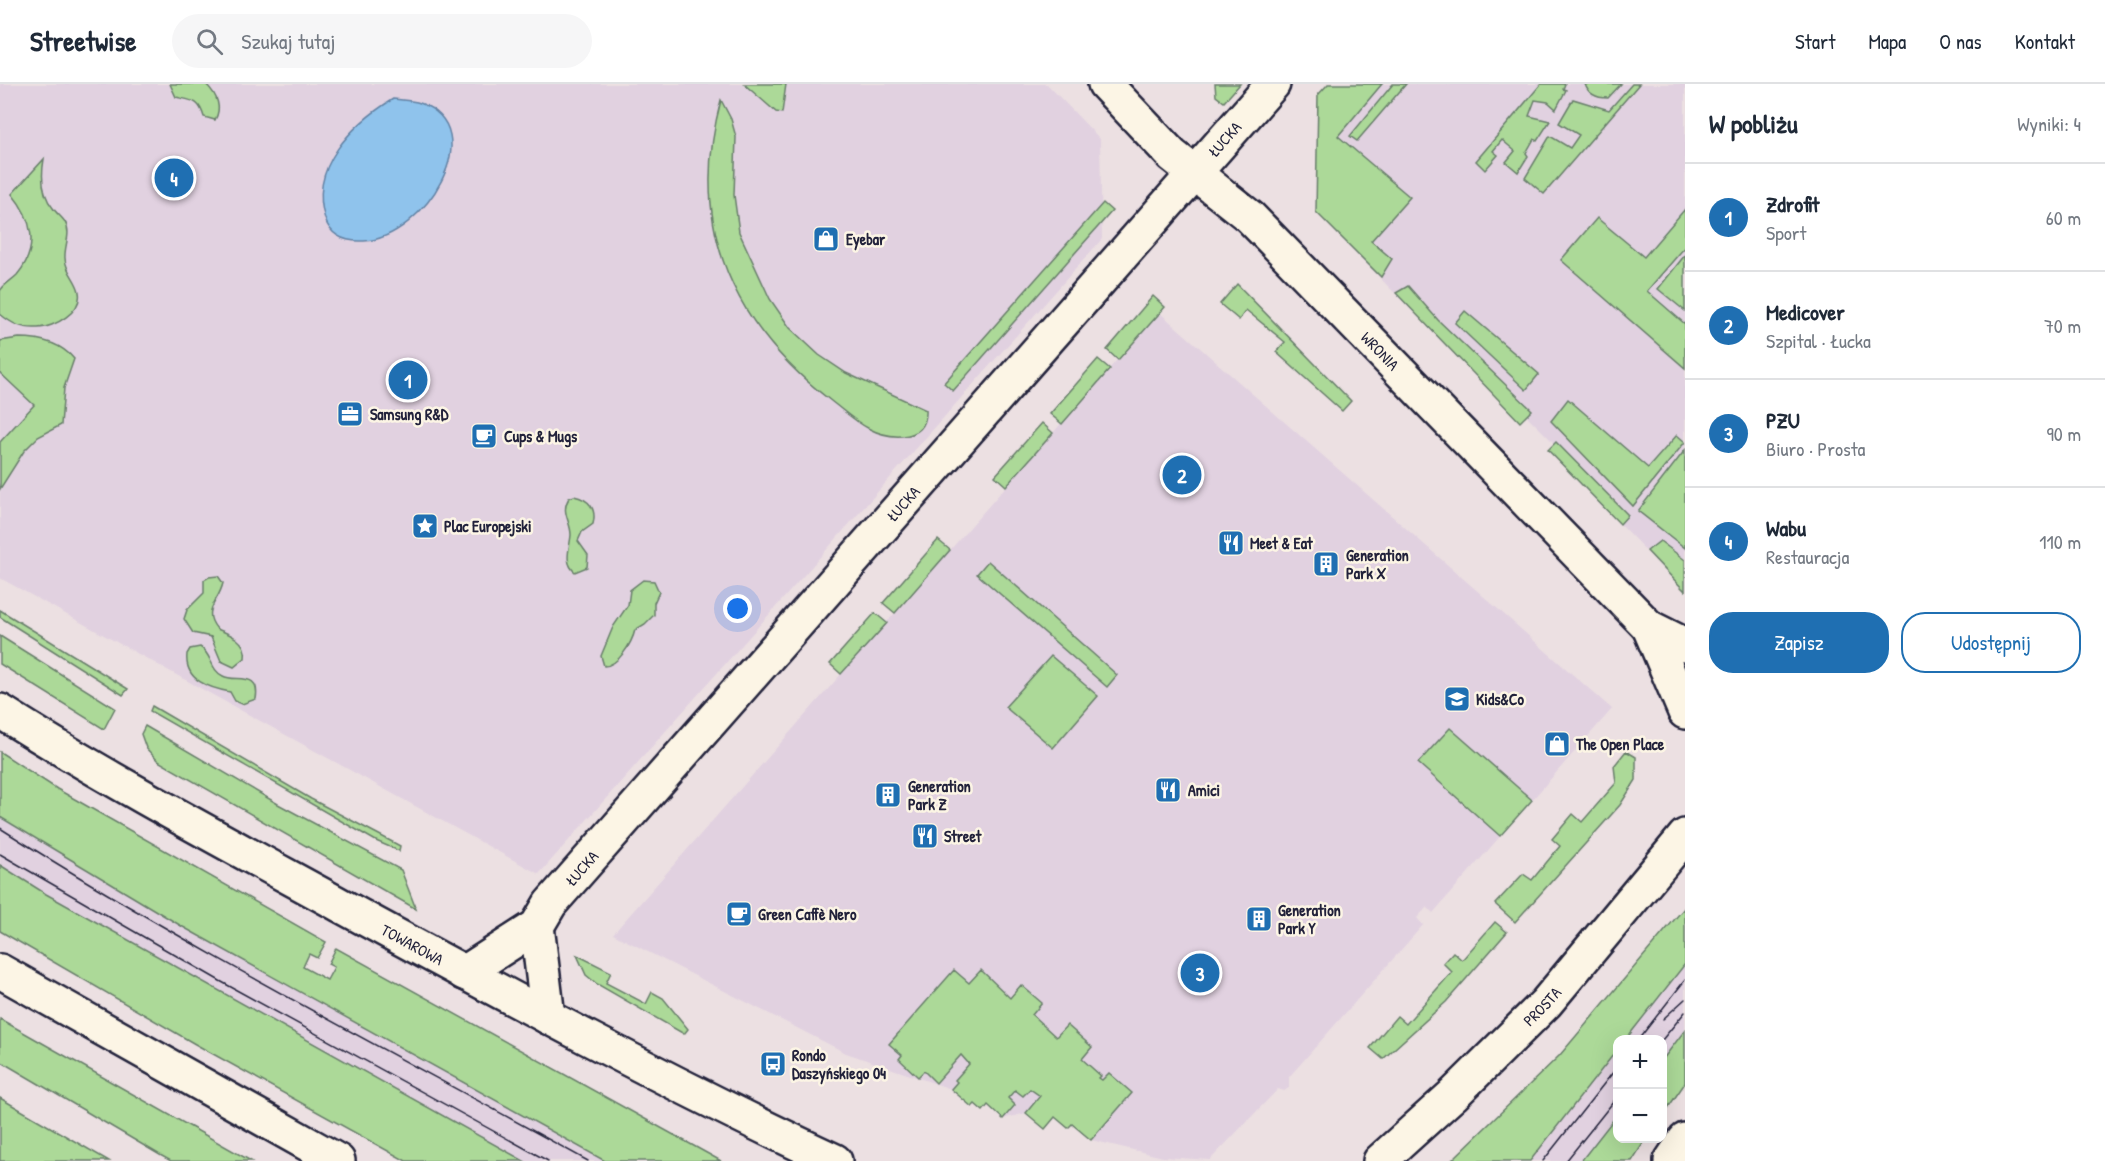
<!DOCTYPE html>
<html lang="pl">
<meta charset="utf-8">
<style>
:root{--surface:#fff;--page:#f6f6f7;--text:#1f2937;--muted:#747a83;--line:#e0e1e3;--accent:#1f6fb2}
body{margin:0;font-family:"Patrick Hand",sans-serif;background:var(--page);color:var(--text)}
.controls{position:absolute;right:18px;bottom:18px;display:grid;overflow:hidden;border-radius:12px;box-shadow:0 6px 24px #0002}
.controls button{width:54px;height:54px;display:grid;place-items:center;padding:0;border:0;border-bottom:2px solid var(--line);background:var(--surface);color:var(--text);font:30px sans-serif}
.you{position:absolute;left:738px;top:525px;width:21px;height:21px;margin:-15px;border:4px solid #fff;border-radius:50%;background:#1a73e8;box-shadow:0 0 0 9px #1a73e833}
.badge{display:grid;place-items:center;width:39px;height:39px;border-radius:50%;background:var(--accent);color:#fff;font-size:20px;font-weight:700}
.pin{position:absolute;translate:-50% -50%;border:3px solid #fff;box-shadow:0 2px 6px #0006}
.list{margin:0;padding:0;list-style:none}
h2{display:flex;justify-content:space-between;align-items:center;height:78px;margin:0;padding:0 24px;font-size:26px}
h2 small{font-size:20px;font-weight:400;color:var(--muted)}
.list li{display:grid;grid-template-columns:39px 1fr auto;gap:18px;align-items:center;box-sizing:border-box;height:108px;padding:0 24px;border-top:2px solid var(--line)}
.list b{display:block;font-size:22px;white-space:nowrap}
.list p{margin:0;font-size:20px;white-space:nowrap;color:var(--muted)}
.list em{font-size:20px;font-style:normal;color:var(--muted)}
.actions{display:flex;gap:12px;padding:18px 24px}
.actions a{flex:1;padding:14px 0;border:2px solid var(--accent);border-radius:24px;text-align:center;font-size:21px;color:var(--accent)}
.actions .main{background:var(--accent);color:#fff}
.icon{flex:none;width:33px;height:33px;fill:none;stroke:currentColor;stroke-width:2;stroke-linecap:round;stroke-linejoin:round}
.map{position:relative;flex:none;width:1685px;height:1077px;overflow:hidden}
header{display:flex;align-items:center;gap:36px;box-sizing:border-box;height:84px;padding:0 30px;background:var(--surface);border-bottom:2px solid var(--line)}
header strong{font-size:28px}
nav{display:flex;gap:33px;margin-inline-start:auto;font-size:21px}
.search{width:420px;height:54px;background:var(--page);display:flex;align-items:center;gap:15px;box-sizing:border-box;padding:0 21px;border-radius:33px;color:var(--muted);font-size:22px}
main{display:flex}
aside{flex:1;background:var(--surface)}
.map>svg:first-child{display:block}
</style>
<header>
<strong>Streetwise</strong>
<div class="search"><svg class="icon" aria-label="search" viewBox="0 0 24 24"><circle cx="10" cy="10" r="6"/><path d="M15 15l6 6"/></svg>Szukaj tutaj</div>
<nav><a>Start</a><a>Mapa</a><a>O nas</a><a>Kontakt</a></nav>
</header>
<main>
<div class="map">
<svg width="1685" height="1077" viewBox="0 0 1685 1077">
<rect width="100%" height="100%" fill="#ece0e2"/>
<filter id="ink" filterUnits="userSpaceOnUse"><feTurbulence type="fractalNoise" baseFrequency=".0167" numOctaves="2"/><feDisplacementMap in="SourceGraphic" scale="12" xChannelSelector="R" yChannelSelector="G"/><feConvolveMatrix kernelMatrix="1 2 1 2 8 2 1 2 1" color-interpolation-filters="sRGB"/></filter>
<g filter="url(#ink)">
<g fill="#e1d1e0">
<path d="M0,0H1047L1100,55L1102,155L539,790L0,494Z"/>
<path d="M1328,0H1685V507L1548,366L1554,359L1527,332L1520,338L1316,128L1318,11Z"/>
<path d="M1159,228L1612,625L1433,829L1427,823L1417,834L1423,841L1289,993V1004L1284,1007L1278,1005L1210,1076L1163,1073L1091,1056L1072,1040L1068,1044L1055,1033L1045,1045L1026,1029L1003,1035L988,1021L983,1027L975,1020L972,1023L951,1005L846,969L613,850Z"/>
<path d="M0,733L183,843L605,1077H524L46,810L0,781Z"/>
<path d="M1685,880V946L1663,975L1662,956H1626Z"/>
<path d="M1617,966V1031L1581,1077H1530Z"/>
</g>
<g fill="#acd998" stroke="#677e6a" stroke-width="1.5">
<path d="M170,0H206C216,10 223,22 215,36L204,33C199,15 192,17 176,13Z"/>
<path d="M744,0H786L782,29L776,28Z"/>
<path d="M1215,0H1240L1224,18L1216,12Z"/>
<path d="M1328,0H1382L1338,52L1410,113L1371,157L1392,175L1381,193L1316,128L1318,11Z"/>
<path d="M1393,0H1406L1357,57L1350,52Z"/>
<path d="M1541,0H1565L1563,5L1566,6L1556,25L1548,18L1535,16L1529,32L1550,37L1537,57L1534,55L1526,69L1528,72L1518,88L1506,78L1515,67L1502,56L1493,67L1498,71L1485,86L1476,77Z"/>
<path d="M1585,0H1621L1608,14C1597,14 1588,10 1585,0Z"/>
<path d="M1632,0H1639L1544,110L1525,94L1550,52L1570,64L1579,51L1559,39L1573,15L1609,26Z"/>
<path d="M721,16L731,35L736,53L734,111L739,148L770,215L790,244L819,271L846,289L926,326C927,342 918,351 902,352C872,354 853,334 831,317C730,239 688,140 721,16Z"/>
<path d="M44,75C41,92 41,110 53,124C56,129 62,133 65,138C72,149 64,162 65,174C65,187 77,196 79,208C83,227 54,244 38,244C22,245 12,240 0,230V207C4,200 11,197 17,191C40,164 32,134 12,110Z"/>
<path d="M1103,119L1112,127L953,307L944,299Z"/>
<path d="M1685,125V163L1647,207L1685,240V284L1561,176L1597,134L1644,173Z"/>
<path d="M1685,171V227L1658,205Z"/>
<path d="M1237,200L1351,317L1342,327L1276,268L1285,258L1246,226L1239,236L1220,220Z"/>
<path d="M1408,202L1438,236L1532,326L1520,338L1396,209Z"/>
<path d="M1153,212L1165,223L1118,276L1107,266Z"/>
<path d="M1465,227L1539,290L1526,306L1455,239Z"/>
<path d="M19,254C40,254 60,258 74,275L64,304L61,341L38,353L24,367L0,405V358L34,321L0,289V257Z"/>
<path d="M1098,275L1110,285L1062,340L1050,330Z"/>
<path d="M1568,315L1648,384L1677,351L1685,358L1633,422L1551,337Z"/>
<path d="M1042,339L1053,349L1006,402L995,392Z"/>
<path d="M1556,358L1628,431L1620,440L1548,366Z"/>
<path d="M1685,366V464L1638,427Z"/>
<path d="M574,412C589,415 597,425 593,440L582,448L578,457L588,471L587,483L575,488C563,478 570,464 571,451C571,437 560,428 569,414Z"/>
<path d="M938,456L950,466L895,529L883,519Z"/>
<path d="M1660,457L1685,476V507L1647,467Z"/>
<path d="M988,477L1117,591L1107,603L977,490Z"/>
<path d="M218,492L223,499C219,518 201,526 217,545C230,550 248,557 245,574L234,583L221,577L211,553L193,549L184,535L187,526L204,509V496L209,493Z"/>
<path d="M643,496L654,497L659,508L654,519V531L645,540L635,546C632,559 618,582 604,582L601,572L613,543L628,521L630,506Z"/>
<path d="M0,526L128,605L123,611L0,533Z"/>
<path d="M875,529L887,539L841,590L830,580Z"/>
<path d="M0,552L115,624L104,645L0,580Z"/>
<path d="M200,563C212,570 210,586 223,592C235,599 261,586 256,615L242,620L235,617L230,608C210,604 184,597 187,570L190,565Z"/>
<path d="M1051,572L1098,612L1053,664L1005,623Z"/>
<path d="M152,622L311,715L400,762L399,767L376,757L150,627Z"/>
<path d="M145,642L278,720L401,786L416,825L158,677L146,664L141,650Z"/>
<path d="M1450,644L1532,716L1500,752L1418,679Z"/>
<path d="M1626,667L1636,673V696L1620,721L1515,838L1495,820L1523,790L1532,796L1560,762L1552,755L1573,730L1582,738L1616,699L1614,682Z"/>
<path d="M0,668L57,705L326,858L317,874L309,870L303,883L327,896L334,883L328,880L336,864L721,1077H605L183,843L0,733Z"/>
<path d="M0,781L46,810L524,1077H406L195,960L0,847Z"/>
<path d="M1685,823V880L1626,955L1618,956L1617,966L1530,1077H1451L1560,971Z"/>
<path d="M1495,838L1507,848L1446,918L1383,975L1370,964L1397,932L1406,940L1452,888L1443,879L1453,868L1462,876Z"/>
<path d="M577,871L611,888L606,899L646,920L652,908L663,914L688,945L684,950L597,900L586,891Z"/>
<path d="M954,886L969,899L981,886L1010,914L1021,901L1042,919L1032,931L1056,953L1067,941L1092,963L1082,975L1101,992L1099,994L1102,996L1109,989L1132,1009L1091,1056L1072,1040L1068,1044L1055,1033L1045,1045L1026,1029L1040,1012L1030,1005L1023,1012L1015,1006L1008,1014L1015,1021L1003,1035L988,1021L983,1027L975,1020L972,1023L951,1005L957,998L955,996L969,980L961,971L936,999L924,987L918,993L899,975L902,971L889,960Z"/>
<path d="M0,935L251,1077H171L160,1071L0,977Z"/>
<path d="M1685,946V999L1663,1031V975Z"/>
<path d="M0,1014L109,1077H0Z"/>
<path d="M1617,1031L1618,1054L1646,1055L1632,1077H1581Z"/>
</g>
<path fill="#8fc3ec" stroke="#6383a5" stroke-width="1.5" d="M393,15C402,16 413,16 420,19C492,45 424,154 364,157C346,158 331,153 325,135C308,83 353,40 393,15Z"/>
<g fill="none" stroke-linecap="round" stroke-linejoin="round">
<defs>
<g id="street">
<path id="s1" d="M1105,0L1172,71L1250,133L1649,543L1685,561"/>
<path d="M1649,543L1685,628"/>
<path d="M537,842L548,933"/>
<path id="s2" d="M464,889L537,842L550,820L1273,0"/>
</g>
<g id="secondary">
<path id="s3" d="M0,627C110,697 225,758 340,821C503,910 667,998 835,1077"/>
<path d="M0,887L338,1077"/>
<path id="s4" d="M1380,1077L1453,1011L1546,919L1685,752"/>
<path d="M1671,1077L1685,1056"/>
</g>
</defs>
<use href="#street" stroke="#22223b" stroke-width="38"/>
<use href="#secondary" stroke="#22223b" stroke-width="38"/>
<use href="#street" stroke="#fcf5e5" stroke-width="33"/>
<use href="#secondary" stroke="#fcf5e5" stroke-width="33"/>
<g stroke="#22223b" stroke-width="1.5">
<path d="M0,744C190,865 391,968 588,1077"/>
<path d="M0,770L220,897L548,1077"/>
<path d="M1663,935L1685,915"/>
<path d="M1638,956L1685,896"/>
<path d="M1662,956L1685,928"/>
<path d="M1543,1077L1618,982"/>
<path d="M1566,1077L1618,1012"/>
</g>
</g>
</g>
<defs>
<symbol id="shop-square" viewBox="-11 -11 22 22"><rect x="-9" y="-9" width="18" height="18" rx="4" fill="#1f6fb2" stroke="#fcf5e5"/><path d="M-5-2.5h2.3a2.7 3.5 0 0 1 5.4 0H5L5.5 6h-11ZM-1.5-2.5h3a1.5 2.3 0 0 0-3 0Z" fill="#fff"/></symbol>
<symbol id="office-square" viewBox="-11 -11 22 22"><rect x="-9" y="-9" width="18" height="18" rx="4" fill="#1f6fb2" stroke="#fcf5e5"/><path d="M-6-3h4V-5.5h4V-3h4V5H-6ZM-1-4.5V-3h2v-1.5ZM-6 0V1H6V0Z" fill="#fff"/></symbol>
<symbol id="cafe-square" viewBox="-11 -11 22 22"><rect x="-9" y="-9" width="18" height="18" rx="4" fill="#1f6fb2" stroke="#fcf5e5"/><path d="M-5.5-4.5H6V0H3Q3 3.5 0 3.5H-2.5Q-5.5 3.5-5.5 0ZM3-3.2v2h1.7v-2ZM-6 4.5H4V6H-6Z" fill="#fff"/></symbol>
<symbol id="sight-square" viewBox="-11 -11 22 22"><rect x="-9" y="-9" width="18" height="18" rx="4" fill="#1f6fb2" stroke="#fcf5e5"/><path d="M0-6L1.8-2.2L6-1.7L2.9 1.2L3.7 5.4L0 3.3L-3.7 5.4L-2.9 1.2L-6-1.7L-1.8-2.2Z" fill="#fff"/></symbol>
<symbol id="restaurant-square" viewBox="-11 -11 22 22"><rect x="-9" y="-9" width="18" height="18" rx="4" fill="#1f6fb2" stroke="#fcf5e5"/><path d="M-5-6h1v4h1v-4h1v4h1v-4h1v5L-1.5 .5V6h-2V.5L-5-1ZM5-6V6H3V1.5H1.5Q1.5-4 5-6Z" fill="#fff"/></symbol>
<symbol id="building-square" viewBox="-11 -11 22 22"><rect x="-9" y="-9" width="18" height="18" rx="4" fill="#1f6fb2" stroke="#fcf5e5"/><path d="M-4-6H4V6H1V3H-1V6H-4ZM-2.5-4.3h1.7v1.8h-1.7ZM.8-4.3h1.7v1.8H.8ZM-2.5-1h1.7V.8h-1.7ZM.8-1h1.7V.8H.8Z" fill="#fff"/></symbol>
<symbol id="school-square" viewBox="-11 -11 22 22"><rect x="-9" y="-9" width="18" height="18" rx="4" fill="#1f6fb2" stroke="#fcf5e5"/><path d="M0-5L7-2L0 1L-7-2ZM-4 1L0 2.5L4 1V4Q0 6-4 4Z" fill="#fff"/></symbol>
<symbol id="bus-square" viewBox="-11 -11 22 22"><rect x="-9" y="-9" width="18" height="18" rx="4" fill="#1f6fb2" stroke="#fcf5e5"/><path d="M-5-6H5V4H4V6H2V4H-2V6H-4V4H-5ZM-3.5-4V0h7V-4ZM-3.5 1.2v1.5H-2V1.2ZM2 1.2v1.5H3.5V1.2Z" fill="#fff"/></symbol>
</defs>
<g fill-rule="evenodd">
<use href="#shop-square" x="811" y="140" width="30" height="30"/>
<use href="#office-square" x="335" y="315" width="30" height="30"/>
<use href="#cafe-square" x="469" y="337" width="30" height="30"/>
<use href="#sight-square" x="410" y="427" width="30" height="30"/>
<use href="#restaurant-square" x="1216" y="444" width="30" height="30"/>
<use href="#building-square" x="1311" y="465" width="30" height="30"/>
<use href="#school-square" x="1442" y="600" width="30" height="30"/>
<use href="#shop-square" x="1542" y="645" width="30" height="30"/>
<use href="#restaurant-square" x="1153" y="691" width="30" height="30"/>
<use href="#building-square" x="873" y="696" width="30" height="30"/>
<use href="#restaurant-square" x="910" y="737" width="30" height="30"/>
<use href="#cafe-square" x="724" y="815" width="30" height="30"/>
<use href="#building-square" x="1244" y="820" width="30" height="30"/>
<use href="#bus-square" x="758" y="965" width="30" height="30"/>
</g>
<g text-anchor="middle" stroke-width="5" stroke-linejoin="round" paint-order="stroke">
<g font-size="16" fill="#22223b" stroke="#fcf5e5">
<text dy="6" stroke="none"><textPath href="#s2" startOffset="1132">ŁUCKA</textPath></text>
<text dy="6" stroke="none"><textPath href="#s1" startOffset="384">WRONIA</textPath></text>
<text dy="6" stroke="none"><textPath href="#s2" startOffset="646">ŁUCKA</textPath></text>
<text dy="6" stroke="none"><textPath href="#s2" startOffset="160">ŁUCKA</textPath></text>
<text dy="6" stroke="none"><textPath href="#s3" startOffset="474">TOWAROWA</textPath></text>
<text dy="6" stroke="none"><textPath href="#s4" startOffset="224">PROSTA</textPath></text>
</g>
<g font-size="16" font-weight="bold" fill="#22223b" stroke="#fcf5e5" text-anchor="start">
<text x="846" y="161">Eyebar</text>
<text x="370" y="336">Samsung R&amp;D</text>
<text x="504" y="358">Cups &amp; Mugs</text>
<text x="444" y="448">Plac Europejski</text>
<text x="1250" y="465">Meet &amp; Eat</text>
<text x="1346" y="477">Generation<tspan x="1346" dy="18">Park X</tspan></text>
<text x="1476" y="621">Kids&amp;Co</text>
<text x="1576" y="666">The Open Place</text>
<text x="908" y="708">Generation<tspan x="908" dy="18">Park Z</tspan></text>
<text x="1188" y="712">Amici</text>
<text x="944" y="758">Street</text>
<text x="1278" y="832">Generation<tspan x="1278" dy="18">Park Y</tspan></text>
<text x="758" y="836">Green Caffè Nero</text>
<text x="792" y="977">Rondo<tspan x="792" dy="18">Daszyńskiego 04</tspan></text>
</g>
</g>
</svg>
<div class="controls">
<button>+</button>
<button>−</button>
</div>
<div class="you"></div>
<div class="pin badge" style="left:408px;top:296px">1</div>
<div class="pin badge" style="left:1182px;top:391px">2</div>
<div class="pin badge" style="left:1200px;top:889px">3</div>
<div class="pin badge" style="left:174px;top:94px">4</div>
</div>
<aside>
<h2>W pobliżu<small>Wyniki: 4</small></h2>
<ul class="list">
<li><span class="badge">1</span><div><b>Zdrofit</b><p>Sport</p></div><em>60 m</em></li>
<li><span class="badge">2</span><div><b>Medicover</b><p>Szpital · Łucka</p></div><em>70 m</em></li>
<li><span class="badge">3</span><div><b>PZU</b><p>Biuro · Prosta</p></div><em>90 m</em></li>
<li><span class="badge">4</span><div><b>Wabu</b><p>Restauracja</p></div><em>110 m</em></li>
</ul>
<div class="actions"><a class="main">Zapisz</a><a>Udostępnij</a></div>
</aside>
</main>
